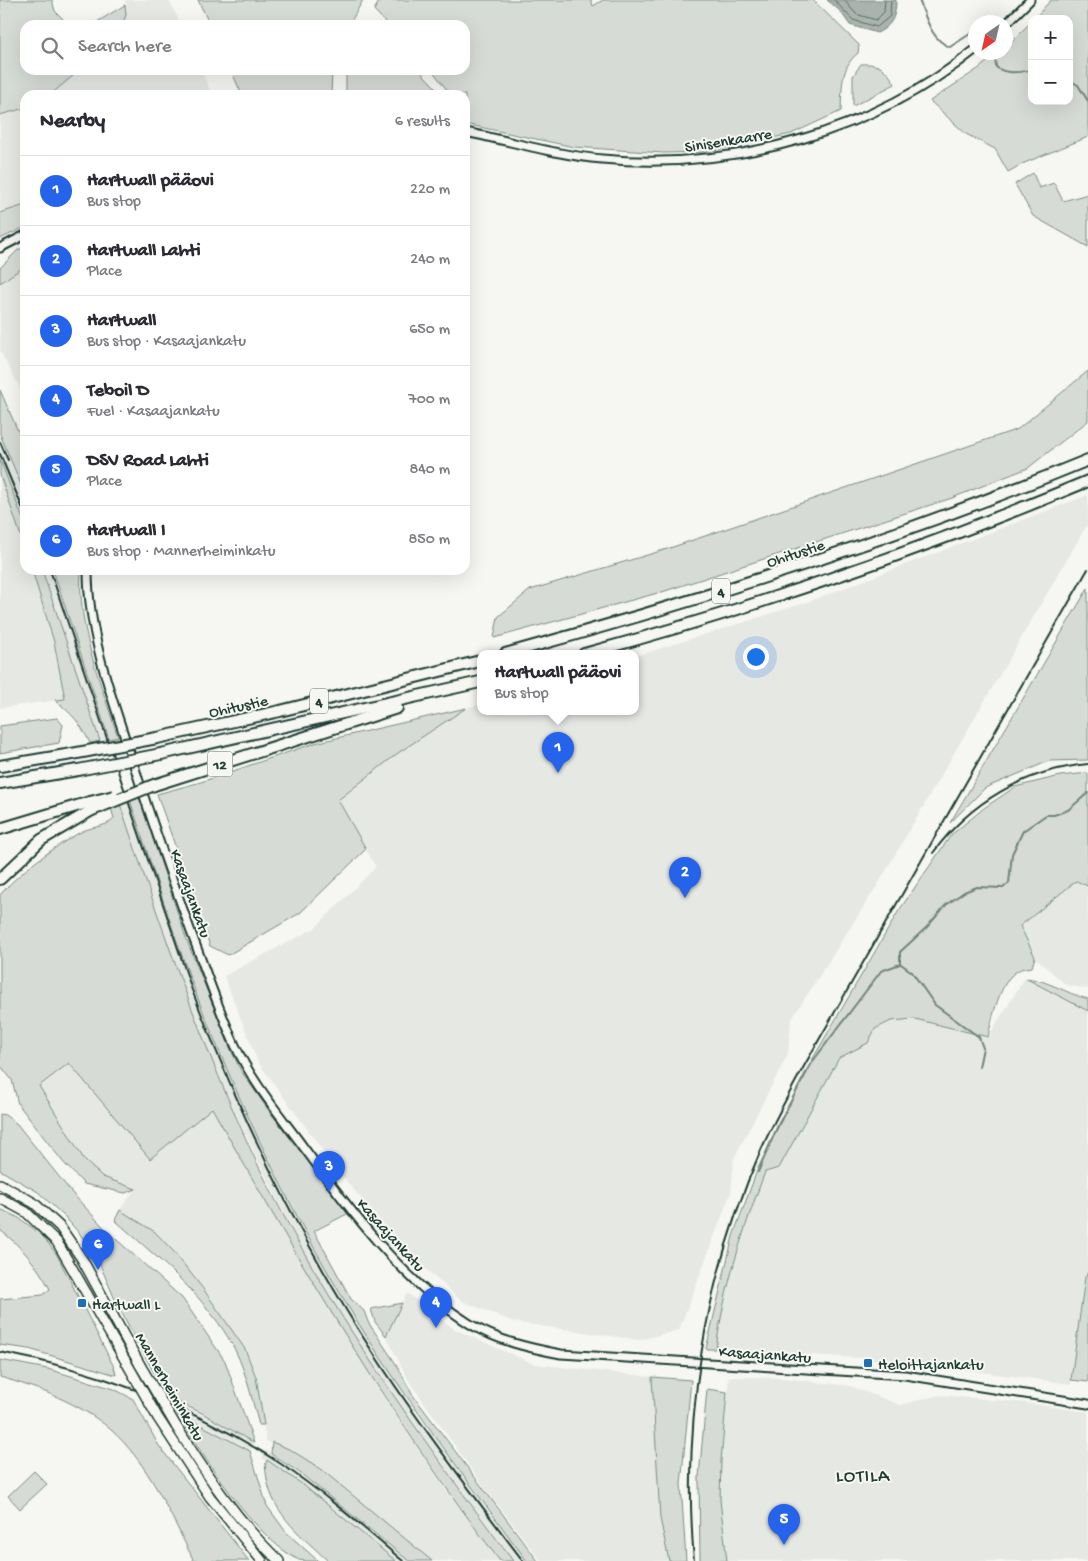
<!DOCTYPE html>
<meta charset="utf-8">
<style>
:root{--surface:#fff;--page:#f7f7f7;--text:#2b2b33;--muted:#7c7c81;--line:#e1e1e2;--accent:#2563eb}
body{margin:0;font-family:"Gochi Hand",sans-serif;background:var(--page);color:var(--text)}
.controls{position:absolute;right:15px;top:15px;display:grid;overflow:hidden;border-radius:10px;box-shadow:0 5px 20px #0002}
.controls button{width:45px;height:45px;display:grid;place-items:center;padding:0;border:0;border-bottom:1px solid var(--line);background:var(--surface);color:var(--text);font:25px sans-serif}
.compass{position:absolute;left:968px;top:15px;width:45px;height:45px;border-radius:50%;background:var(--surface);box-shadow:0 5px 20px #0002;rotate:214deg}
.you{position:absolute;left:755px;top:656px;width:18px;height:18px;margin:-12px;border:4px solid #fff;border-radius:50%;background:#1a73e8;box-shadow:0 0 0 8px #1a73e833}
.badge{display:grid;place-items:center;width:32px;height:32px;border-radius:50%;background:var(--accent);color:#fff;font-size:16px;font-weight:700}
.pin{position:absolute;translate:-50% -41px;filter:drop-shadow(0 1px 2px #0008)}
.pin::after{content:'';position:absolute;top:26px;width:18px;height:15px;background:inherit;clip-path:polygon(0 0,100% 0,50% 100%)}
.popup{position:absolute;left:477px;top:650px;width:162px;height:65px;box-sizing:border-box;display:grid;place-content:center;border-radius:10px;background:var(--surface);filter:drop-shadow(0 1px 4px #0005);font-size:16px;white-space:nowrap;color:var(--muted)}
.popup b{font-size:19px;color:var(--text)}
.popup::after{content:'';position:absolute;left:50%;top:100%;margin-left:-10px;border:10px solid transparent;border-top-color:var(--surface)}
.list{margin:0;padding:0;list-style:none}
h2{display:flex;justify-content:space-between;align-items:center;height:65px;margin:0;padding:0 20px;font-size:21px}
h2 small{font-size:16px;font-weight:400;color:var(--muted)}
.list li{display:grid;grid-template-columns:32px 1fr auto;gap:15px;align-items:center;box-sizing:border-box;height:70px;padding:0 20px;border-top:1px solid var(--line)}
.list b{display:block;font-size:19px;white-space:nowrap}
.list p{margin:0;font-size:16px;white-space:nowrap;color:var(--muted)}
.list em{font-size:16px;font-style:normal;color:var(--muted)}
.icon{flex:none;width:28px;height:28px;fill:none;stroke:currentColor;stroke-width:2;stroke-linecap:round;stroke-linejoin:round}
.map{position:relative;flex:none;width:1088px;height:1561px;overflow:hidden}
.search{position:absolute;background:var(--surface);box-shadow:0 5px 20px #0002;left:20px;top:20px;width:450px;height:55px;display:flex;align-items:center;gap:12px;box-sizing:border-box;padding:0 18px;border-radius:15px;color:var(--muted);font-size:19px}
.panel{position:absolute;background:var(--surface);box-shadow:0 5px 20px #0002;left:20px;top:90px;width:450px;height:485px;border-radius:15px}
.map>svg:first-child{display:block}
</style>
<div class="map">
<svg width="1088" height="1561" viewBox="0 0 1088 1561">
<rect width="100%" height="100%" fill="#f6f6f2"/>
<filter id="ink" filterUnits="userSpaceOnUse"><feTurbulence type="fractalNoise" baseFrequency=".02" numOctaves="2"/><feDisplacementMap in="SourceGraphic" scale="10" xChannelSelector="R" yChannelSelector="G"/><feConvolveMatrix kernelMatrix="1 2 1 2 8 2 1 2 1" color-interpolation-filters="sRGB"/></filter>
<g filter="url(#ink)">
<g fill="#e6e8e4">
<path d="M125,0H169L181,25H122L126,15Z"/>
<path d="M80,70H201L212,95H50Z"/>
<path d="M25,108V205L0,213V115Z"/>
<path d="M25,266V397L0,351V283Z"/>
<path d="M0,434L25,494V524L0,460Z"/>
<path d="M0,475L25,548V570H32L54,642L65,699L0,708Z"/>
<path d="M1088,495V523L878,884L791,1020L788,1054L734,1158L731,1192L679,1330L640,1340L514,1322L462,1301L413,1258L342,1176L258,1062L224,976L315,928L376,867L338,800L398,753L466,708L480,704V712H636V656L805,603Z"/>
<path d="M42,570H53L109,739L100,741Z"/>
<path d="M130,800L203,1012L231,1080L298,1218L334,1283L417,1414L527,1561H513L390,1392L321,1282L289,1224L225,1092L183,988L120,804Z"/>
<path d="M1076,881L1088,886V989L1066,985L1035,957L1019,926Z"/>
<path d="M1025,978L1088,1011V1272L1085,1277L1071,1384L891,1360L716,1349L721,1311L743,1231L765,1172L779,1168L839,1058L868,1043L875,1029L891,1021L915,1019L988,1037Z"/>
<path d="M69,1063L150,1159L212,1107L259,1190L386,1401L444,1487L500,1561H432L321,1469L266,1441L256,1377L245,1349L206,1292L174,1252L155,1232L120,1210L135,1189L103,1177L85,1161L39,1086Z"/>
<path d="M407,1293L454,1329L534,1364L652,1377L660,1518L669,1561H541L485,1488L409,1381L386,1336Z"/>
<path d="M729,1377L781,1378L850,1386L900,1405L939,1395L1026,1403L1088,1412V1561H727L720,1500L721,1461Z"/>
<path d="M167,1397L240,1434L254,1443L250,1451L176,1412Z"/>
<path d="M266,1450L343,1506L409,1561H396L302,1484L262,1458Z"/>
</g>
<g fill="#d6dbd6" stroke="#7a8c85">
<path d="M0,0H52L55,11L69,25H25V70H80L50,95H25V108L0,115Z"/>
<path d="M198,0H363L349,25H210Z"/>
<path d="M380,0H591L593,6L603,0H813L859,45L858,53C840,67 842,90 841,111L791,134L707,152L664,153L574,147L465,124V95H444L447,90L432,70H465V25H388L374,10Z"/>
<path d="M1051,0H1088V137L1022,164L1008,172L995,149L966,134L930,101L978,69L998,53L1006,52V47L1032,21V101H1069V19H1034Z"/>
<path d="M125,5L126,15L122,25H92Z"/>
<path d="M861,64C880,63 886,69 895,84L853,106V76Z"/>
<path d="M231,70H332L331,95H242Z"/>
<path d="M346,70H419L435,87L434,95H346Z"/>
<path d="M1033,173L1039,188L1054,183L1063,201L1088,194V247L1033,216L1015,184Z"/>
<path d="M25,205V227L0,239V213Z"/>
<path d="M25,247V266L0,283V268L18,250Z"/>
<path d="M1088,371V421L1028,468L952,498L665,591L494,638L498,617L530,590L664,550L1018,429Z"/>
<path d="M0,390L25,447V494L0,434Z"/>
<path d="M0,460L25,524V548L0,475Z"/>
<path d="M32,570H42L100,741L90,743C79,721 74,716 55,700L65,699L54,642Z"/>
<path d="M53,570H81C77,627 101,684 118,737L109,739Z"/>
<path d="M1088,588V760L1049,761L985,788L950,823Z"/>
<path d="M466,708L398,753L338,800L366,849L300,913L228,955L210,946L157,794L201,782L315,743Z"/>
<path d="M57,718L63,725L59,743L0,753V726Z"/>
<path d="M1088,773V886L1076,881L1020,926L1035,957L1032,967C1027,968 1021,968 1017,971C1000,981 992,1018 988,1037L915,1019L891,1021L875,1029L868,1043L839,1058L779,1168L765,1172C743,1230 724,1288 716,1349H706L733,1236L758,1168L808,1067L898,912L951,835L984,808L1015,787L1060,776Z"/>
<path d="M139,797L187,941L230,1048L241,1071L272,1115L349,1213L314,1231L351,1299L364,1311L368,1322L398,1367L412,1394L538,1561H527C460,1470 391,1381 334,1283C284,1197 241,1106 204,1014C176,944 154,872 130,800Z"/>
<path d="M120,804C161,926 202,1047 257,1163C326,1306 418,1434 513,1561H500C390,1417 301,1265 212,1108L150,1159L69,1063L39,1086L85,1161L103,1177L136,1189L125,1193L84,1184L63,1162L18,1104L12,1080L0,1065V895C18,873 54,847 79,833C90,826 105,828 114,819L111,807Z"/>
<path d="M1025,978C1049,980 1064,993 1088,999V1011Z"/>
<path d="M0,1114L5,1115L17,1124L72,1193L108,1232L182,1298L225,1361L254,1443L202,1413L167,1397L117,1304L98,1260L80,1234L64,1216L38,1192L0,1170Z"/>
<path d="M0,1209L19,1218L42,1235L57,1255L114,1367L116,1375L29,1349L0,1345V1299L43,1295L50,1289C37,1265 22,1247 0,1230Z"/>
<path d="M120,1210L155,1232L174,1252L204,1290L245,1349L256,1377L264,1425H259C251,1396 245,1365 229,1339C200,1291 156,1257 115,1220Z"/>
<path d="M1088,1272V1382L1071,1380L1085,1277Z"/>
<path d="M402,1303L386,1336L375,1322L371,1309Z"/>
<path d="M0,1360L48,1369L114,1389L133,1399L159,1446L249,1561H194C171,1516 149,1463 110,1429C80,1403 38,1388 0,1377Z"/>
<path d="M652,1377L691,1380L681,1484L686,1561H669L660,1518Z"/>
<path d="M707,1389L727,1392L721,1461L720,1500L727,1561H701L700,1559L699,1477Z"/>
<path d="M176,1412L250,1451L267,1506L286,1532L318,1561C312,1561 304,1561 299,1560C256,1540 201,1453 176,1412Z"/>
<path d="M272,1442L291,1450L321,1469L432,1561H409L300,1473L271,1454Z"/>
<path d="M267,1460L302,1484L396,1561H328C303,1537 273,1515 267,1479C266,1472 264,1466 267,1460Z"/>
<path d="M34,1471L47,1484L20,1509L8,1496Z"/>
</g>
<path fill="#aab3ae" stroke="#72847d" d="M827,0H896C896,16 892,26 877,33L850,25L840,11Z"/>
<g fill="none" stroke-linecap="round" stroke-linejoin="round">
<g stroke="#576c65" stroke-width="1">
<path d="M834,0L853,20L877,27L890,16L891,0"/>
<path d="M844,0L856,14L876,20L884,12L885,0"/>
</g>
<g stroke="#72847d" stroke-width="2">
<path d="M919,0C926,17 931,40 950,47L973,32L975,34"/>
<path d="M995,58L996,67C1006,75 1020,72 1032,70"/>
<path d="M1069,80L1078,85L1088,101"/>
<path d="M901,964L912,972L935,1005L979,1037L983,1048L979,1067"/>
<path d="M758,1172L779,1123L813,1061L881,971L900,964V952L927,927L946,905L964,892L977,887L1003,888L1009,883L1012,854L1023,831L1046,815H1054L1068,810L1088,793"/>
</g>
<defs>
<g id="tertiary">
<path d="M1006,24L1030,0"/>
<path d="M465,132C511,141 555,155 602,159C733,171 873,132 976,49"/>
<path d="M0,248L25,235"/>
<path d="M88,570C88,642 118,713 139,781C155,831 173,881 191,932C205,969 218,1008 235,1045C251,1080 276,1110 299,1141C346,1205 401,1281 470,1324C498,1341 529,1348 561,1354L905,1375L1088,1404"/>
</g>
<g id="primary">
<path d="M0,1184L34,1203L60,1227L82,1259L140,1365"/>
<path d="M0,1198L26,1212L57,1242L125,1360"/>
<path d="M158,1418L210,1497L262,1561"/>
<path d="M176,1426C206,1474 238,1522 279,1561"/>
</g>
<g id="motorway">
<path d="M505,654C703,600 898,538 1088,460"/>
<path d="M584,654C755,608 924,549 1088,481"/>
<path d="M157,738L280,711L480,661"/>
<path d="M161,754L480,682"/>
<path d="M0,766L72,754"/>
<path d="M0,783L78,770"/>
<path d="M154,785L397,708"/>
<path d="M0,829L90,802"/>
<path d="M0,879L41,840L92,810"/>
</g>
</defs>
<use href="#tertiary" stroke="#1f3d34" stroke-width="11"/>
<use href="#primary" stroke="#1f3d34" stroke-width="12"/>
<use href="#motorway" stroke="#1f3d34" stroke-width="14"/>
<use href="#tertiary" stroke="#f6f6f2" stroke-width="7"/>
<use href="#primary" stroke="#f6f6f2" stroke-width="9"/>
<use href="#motorway" stroke="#f6f6f2" stroke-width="10"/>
<g stroke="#1f3d34" stroke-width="2">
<path d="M0,442L8,460"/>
<path d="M0,454L25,514"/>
<path d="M50,570L192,990C235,1102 286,1211 348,1313C401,1400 462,1480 523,1561"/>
<path d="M933,853C970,802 1025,770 1088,764"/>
<path d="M0,1352C100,1371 196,1408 281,1464C324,1493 364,1528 403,1561"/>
<path d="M694,1561C682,1421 704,1279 761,1150C776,1116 794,1084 812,1052L1088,569"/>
</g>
<defs>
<g id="primary-bridge">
<path d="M125,1360L158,1418"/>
<path d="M140,1365L176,1426"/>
</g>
<g id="motorway-bridge">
<path d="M72,754L157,738"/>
<path d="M78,770L161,754"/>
<path d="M90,802L114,796"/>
<path d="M92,810L154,785"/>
</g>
</defs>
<use href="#primary-bridge" stroke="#1f3d34" stroke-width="12" stroke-linecap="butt"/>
<use href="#motorway-bridge" stroke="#1f3d34" stroke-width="14" stroke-linecap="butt"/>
<use href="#primary-bridge" stroke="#f6f6f2" stroke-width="9"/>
<use href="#motorway-bridge" stroke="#f6f6f2" stroke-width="10"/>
</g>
</g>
<g fill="#1f6fb2" stroke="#f6f6f2" stroke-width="2">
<rect x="77" y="1298" width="10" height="10" rx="2.5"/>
<rect x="863" y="1358" width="10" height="10" rx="2.5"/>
</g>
<g text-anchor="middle" stroke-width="4" stroke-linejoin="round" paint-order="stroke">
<g fill="#f6f6f2" stroke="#60746d" stroke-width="1">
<rect x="712" y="578.5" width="18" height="25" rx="4"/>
<rect x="310" y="688.5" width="18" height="25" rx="4"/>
<rect x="207.5" y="751.5" width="25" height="25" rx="4"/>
</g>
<g font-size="15" font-weight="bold" fill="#1f3d34">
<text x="721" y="596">4</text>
<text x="319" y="706">4</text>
<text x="220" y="769">12</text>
</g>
<g font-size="16" fill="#1f3d34" stroke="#f6f6f2">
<text transform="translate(728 139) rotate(-9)" y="6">Sinisenkaarre</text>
<text transform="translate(795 552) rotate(-18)" y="6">Ohitustie</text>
<text transform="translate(238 705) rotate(-12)" y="6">Ohitustie</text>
<text transform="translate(192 893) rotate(70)" y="6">Kasaajankatu</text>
<text transform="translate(392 1234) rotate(48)" y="6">Kasaajankatu</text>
<text transform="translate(765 1353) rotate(4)" y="6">Kasaajankatu</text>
<text transform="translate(171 1386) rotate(60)" y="6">Mannerheiminkatu</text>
</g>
<g font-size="16" fill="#1f3d34" stroke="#f6f6f2" text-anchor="start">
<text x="92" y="1309">Hartwall L</text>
<text x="878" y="1369">Heloittajankatu</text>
</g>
<g font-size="19" letter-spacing="1" fill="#1f3d34" stroke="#f6f6f2">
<text x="863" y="1481">LOTILA</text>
</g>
</g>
</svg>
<div class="controls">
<button>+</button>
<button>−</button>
</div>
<svg class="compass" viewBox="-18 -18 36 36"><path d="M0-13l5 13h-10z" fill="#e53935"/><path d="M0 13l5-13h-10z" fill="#7c7c81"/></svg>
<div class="you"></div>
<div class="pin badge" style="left:558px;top:773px">1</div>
<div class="popup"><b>Hartwall pääovi</b>Bus stop</div>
<div class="pin badge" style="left:685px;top:898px">2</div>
<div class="pin badge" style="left:329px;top:1192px">3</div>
<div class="pin badge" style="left:436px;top:1328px">4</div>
<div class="pin badge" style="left:784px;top:1545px">5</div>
<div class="pin badge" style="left:98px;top:1270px">6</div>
<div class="search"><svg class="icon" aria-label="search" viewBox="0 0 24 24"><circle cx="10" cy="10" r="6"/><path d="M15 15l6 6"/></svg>Search here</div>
<section class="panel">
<h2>Nearby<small>6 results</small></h2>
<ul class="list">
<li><span class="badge">1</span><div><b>Hartwall pääovi</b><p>Bus stop</p></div><em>220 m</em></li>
<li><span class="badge">2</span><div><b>Hartwall Lahti</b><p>Place</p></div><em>240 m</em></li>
<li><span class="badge">3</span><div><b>Hartwall</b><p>Bus stop · Kasaajankatu</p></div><em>650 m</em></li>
<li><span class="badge">4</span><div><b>Teboil D</b><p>Fuel · Kasaajankatu</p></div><em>700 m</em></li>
<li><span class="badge">5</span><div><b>DSV Road Lahti</b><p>Place</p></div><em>840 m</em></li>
<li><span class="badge">6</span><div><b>Hartwall I</b><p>Bus stop · Mannerheiminkatu</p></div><em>850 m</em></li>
</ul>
</section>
</div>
